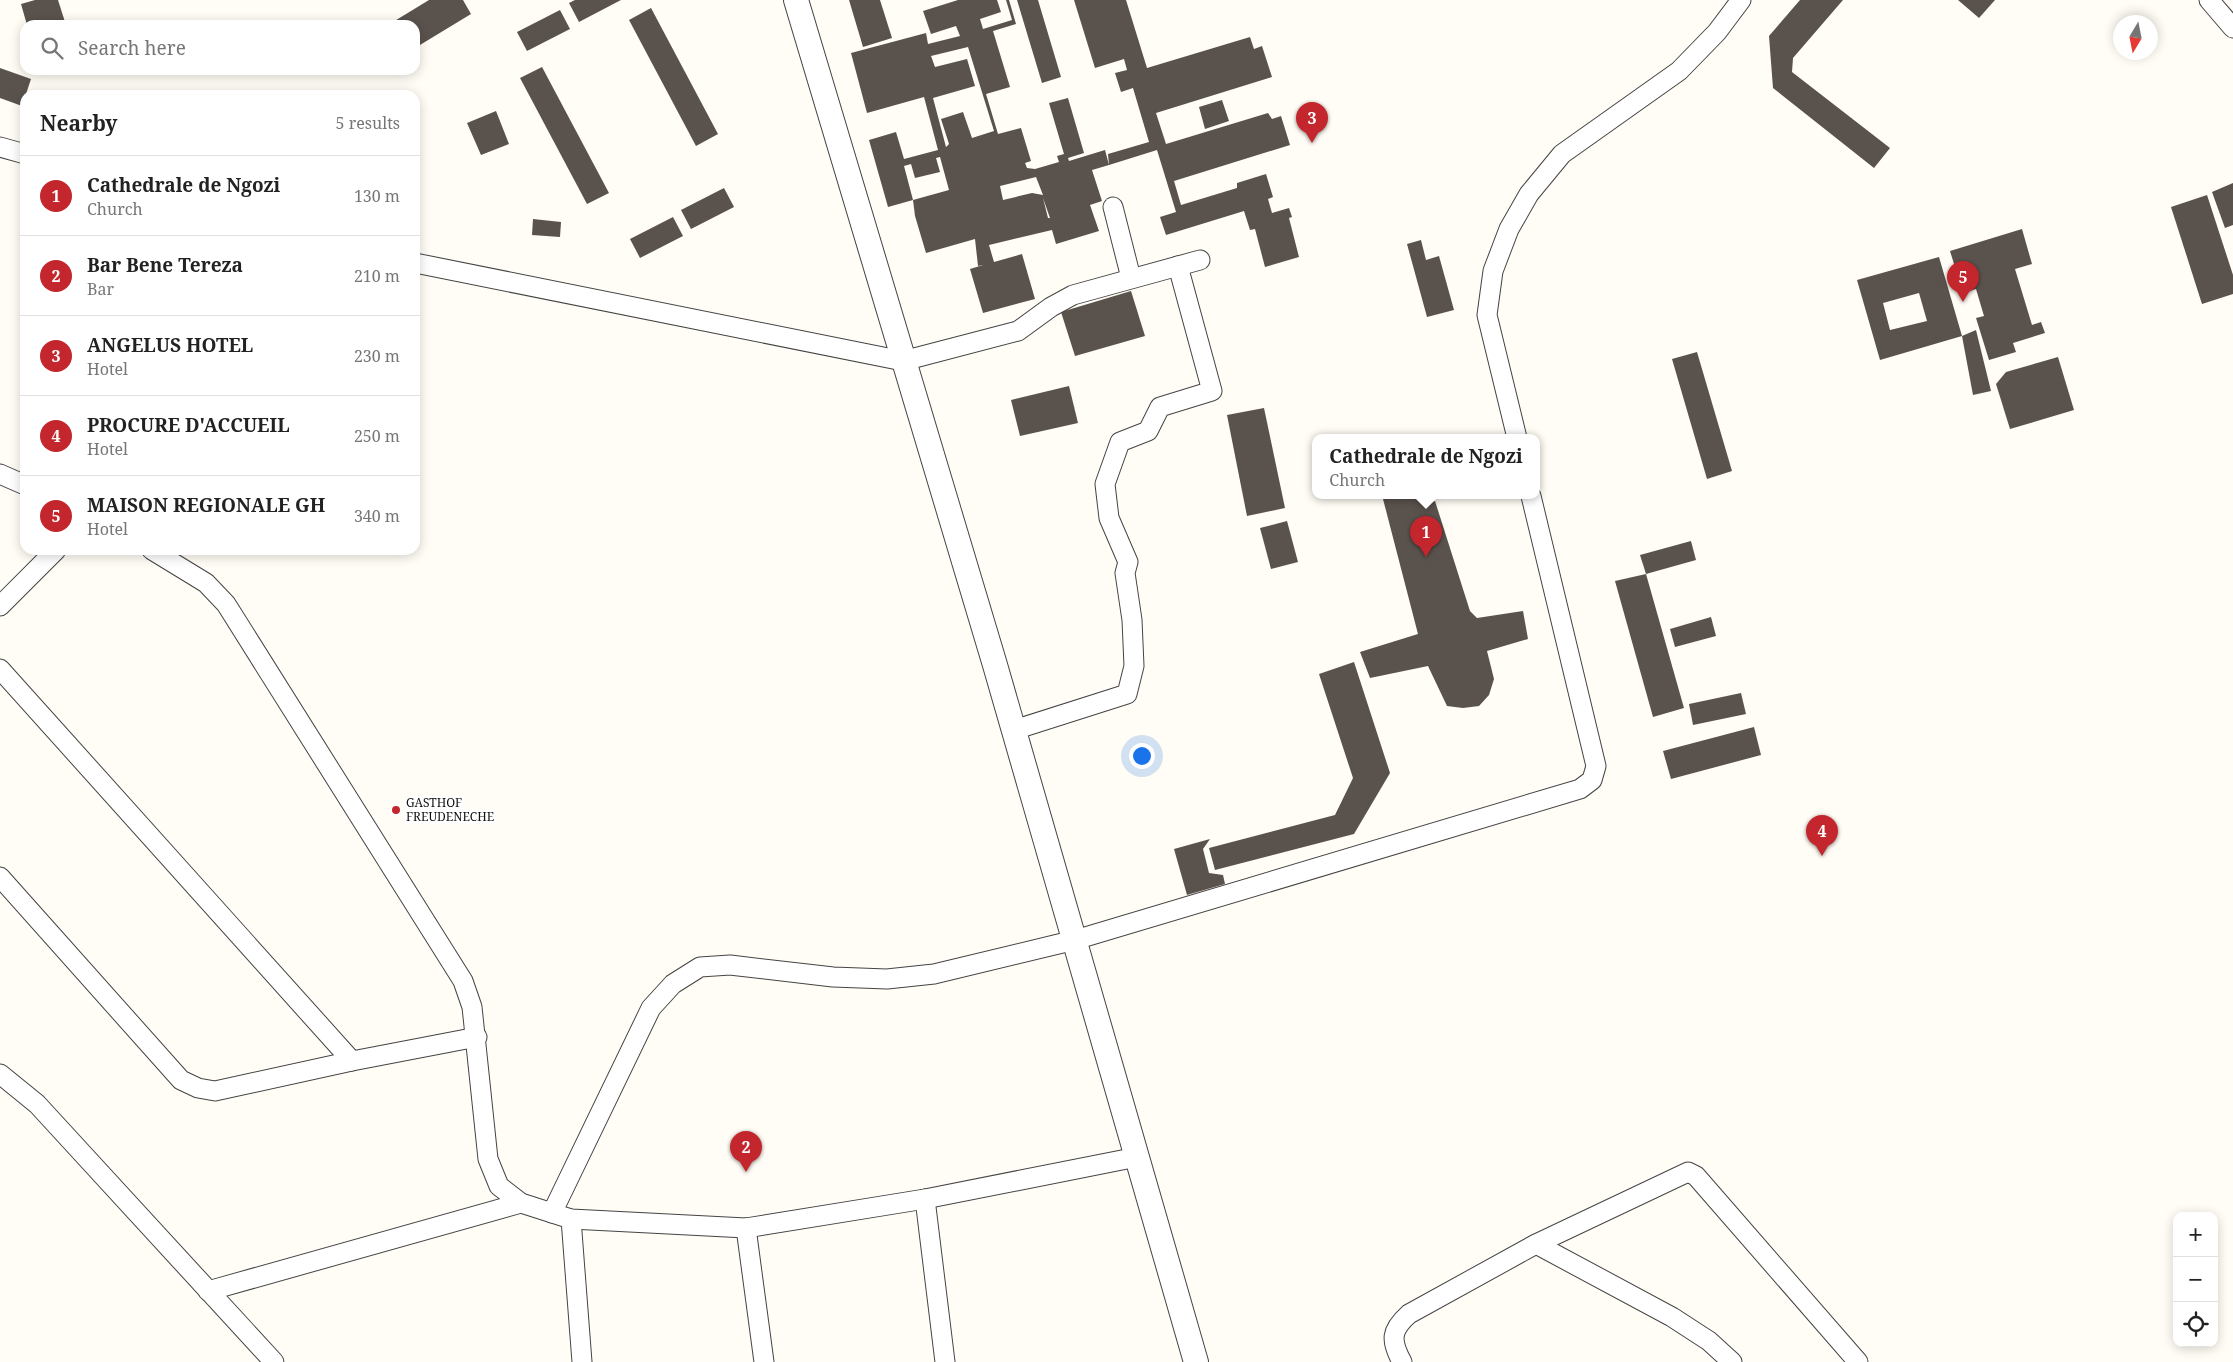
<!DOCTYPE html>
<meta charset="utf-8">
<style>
:root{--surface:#fff;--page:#f6f6f6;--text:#222;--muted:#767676;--line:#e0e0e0;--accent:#c4262e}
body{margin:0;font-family:"Noto Serif",serif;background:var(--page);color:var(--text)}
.controls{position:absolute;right:15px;bottom:15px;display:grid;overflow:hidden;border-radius:10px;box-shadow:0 2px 12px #0003}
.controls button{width:45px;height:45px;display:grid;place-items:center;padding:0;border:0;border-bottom:1px solid var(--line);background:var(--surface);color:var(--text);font:25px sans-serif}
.compass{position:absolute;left:2113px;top:15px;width:45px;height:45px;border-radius:50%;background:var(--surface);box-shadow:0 2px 12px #0003;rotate:190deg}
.you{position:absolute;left:1141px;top:755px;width:18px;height:18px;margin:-12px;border:4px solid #fff;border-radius:50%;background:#1a73e8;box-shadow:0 0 0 8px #1a73e833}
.badge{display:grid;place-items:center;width:32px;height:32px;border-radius:50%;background:var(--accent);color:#fff;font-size:16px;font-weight:700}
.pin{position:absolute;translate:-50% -41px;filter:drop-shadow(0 1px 2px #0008)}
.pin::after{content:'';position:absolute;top:26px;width:18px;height:15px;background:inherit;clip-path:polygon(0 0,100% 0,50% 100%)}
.popup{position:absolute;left:1312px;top:434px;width:228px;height:65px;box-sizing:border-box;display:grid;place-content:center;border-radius:10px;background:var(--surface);filter:drop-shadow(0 1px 4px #0005);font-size:16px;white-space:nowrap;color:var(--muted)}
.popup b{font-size:19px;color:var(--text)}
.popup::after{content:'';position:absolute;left:50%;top:100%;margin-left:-10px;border:10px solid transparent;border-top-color:var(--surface)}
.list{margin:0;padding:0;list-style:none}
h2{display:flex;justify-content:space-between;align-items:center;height:65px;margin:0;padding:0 20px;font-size:21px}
h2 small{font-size:16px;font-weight:400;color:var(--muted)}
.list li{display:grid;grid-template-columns:32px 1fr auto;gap:15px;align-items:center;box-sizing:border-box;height:80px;padding:0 20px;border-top:1px solid var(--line)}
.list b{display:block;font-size:19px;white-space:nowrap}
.list p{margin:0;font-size:16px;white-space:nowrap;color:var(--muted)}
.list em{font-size:16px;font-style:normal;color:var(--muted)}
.icon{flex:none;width:28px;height:28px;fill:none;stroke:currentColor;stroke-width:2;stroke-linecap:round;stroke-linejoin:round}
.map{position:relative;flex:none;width:2233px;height:1362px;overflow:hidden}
.search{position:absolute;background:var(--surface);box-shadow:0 2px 12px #0003;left:20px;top:20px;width:400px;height:55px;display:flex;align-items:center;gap:12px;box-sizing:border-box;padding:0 18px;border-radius:15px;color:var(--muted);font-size:19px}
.panel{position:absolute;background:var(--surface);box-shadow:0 2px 12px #0003;left:20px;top:90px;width:400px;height:465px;border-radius:15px}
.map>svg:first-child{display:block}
</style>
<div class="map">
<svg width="2233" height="1362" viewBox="0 0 2233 1362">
<rect width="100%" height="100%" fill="#fffdf5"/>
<g fill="#5a524d" fill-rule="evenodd">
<path d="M35,0H58L65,22L55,25H27L21,4Z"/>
<path d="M429,0H463L471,14L415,48V25H388Z"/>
<path d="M575,0H621L579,22L569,3Z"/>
<path d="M849,0H880L892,38L863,47Z"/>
<path d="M958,0H997L1001,12L980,19L983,29L1012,20L1006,0H1009L1016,24L993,31L1010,87L986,94L998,134L1021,128L1031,161L1025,163L1027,168L1035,169L1059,162L1057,156L1064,154L1049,103L1068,98L1084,153L1068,158L1069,161L1105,150L1109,165L1108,154L1149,142L1133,88L1121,92L1115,73L1127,70L1124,59L1095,68L1074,0H1126L1147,68L1250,37L1254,49L1262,46L1272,77L1156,113L1166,144L1268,113L1272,119L1281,116L1290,145L1174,181L1181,205L1237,188V183L1266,174L1273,197L1268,199L1272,213L1289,208L1292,217L1289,218L1299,257L1265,267L1255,229L1250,230L1244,211L1166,235L1160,217L1176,212L1157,150L1109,165L1092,170L1102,201L1090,205L1099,231L1056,244L1052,230L989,245L994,262L1022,254L1035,299L983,313L970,269L983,265L978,266L975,239L926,253L915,216L913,200L888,207L869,140L896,132L904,159L938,150L924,97L867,113L851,53L926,33L928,44L960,36L956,26L931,34L923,11ZM968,47L994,131L972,138L963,112L941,119L949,144L946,147L933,98L975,86L967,59L935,67L931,56ZM940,157L949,190L913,200L904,166L911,164L915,178L940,172L936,158ZM1036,177L1043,195L1032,193L1003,200L1000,186ZM1043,198L1050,218H1048Z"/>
<path d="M1017,0H1038L1061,77L1042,83Z"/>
<path d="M1800,0H1843L1793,58L1792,72L1890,148L1874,168L1773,88L1769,36Z"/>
<path d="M1958,0H1995L1979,18Z"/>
<path d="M651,8L718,134L696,146L629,20Z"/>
<path d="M560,10L570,29L527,51L517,32Z"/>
<path d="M542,67L609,193L587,204L520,78Z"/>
<path d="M0,68L31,79L22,106L0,98Z"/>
<path d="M1222,100L1229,121L1205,129L1199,107Z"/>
<path d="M496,111L509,144L481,155L467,123Z"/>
<path d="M2233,183V225L2225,228L2212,192Z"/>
<path d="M724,188L734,207L691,229L681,210Z"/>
<path d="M2207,195L2233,275V294L2202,304L2171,207Z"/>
<path d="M673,217L683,236L640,258L630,239Z"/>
<path d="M533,219L561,222L560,237L532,235Z"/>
<path d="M2022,229L2032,264L2015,269L2032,325L2041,322L2045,333L2013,343L2016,352L1989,360L1976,318L1984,316L1976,289L1963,293L1950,251Z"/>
<path d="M1421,240L1426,260L1439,256L1454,310L1427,317L1407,244Z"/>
<path d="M1939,257L1962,336L1976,330L1991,391L1973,395L1962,336L1880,360L1857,280ZM1919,293L1927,321L1890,330L1883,303Z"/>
<path d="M1131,291L1145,336L1075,356L1061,312Z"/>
<path d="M1697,352L1732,471L1707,479L1672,359Z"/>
<path d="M2058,357L2074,410L2010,429L1996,384L2006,372Z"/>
<path d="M1069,386L1078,423L1020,436L1011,400Z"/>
<path d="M1264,408L1285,508L1247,516L1227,415Z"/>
<path d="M1399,496H1425L1426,503L1435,501L1470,611L1477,618L1523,611L1528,639L1487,651L1494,679L1489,695L1479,706L1463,708L1447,706L1428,666L1370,678L1360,652L1418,634L1383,499Z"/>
<path d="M1287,521L1298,562L1271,569L1260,528Z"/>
<path d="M1691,541L1696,560L1646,574L1640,555Z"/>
<path d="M1646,574L1684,708L1653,717L1615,581Z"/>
<path d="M1711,617L1716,636L1675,647L1670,629Z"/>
<path d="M1354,662L1390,773L1354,834L1215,870L1209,848L1335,815L1353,778L1319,674Z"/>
<path d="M1741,693L1746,714L1693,725L1689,704Z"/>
<path d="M1754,727L1761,755L1671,779L1663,751Z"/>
<path d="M1210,839L1203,849L1209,873L1223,875L1225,884L1187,895L1174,849Z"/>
</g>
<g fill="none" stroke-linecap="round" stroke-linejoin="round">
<defs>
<g id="minor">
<path d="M2209,0L2233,28"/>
<path d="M0,147L25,154"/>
<path d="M1113,207L1131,278"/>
<path d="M415,263L903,361L1018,331L1051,307L1073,295L1200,260"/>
<path d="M1517,438L1487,315L1493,271L1509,229L1529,194L1562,154L1679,71L1717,32L1741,0"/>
<path d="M0,474L25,485"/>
<path d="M152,550L206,583L226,604L463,981L472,1007L488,1159L499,1186L521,1203L571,1219L746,1228L925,1199L1137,1157"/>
<path d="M0,606L56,550"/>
<path d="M0,669L352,1061"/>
<path d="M1014,730L1127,694L1134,666L1132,620L1125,573L1128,562L1109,518L1105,484L1120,442L1148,431L1160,407L1212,391L1178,266"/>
<path d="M0,877L181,1080L198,1088L215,1091L352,1061L477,1037"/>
<path d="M0,1074L37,1104L274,1362"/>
<path d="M925,1199L945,1362"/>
<path d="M552,1213L651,1008L673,984L700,967L730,965L833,977L887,979L934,974L1075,940L1580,789L1592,780L1596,766L1531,496"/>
<path d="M571,1219L582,1362"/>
<path d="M746,1228L764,1362"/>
<path d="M1536,1244L1672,1317L1709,1341L1732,1362"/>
<path d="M208,1291L521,1203"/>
<path d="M1402,1362C1390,1340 1391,1330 1409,1314L1536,1244L1688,1172L1696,1176L1858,1362"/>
</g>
<path id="tertiary" d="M796,0L995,665L1196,1362"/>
</defs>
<use href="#minor" stroke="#444" stroke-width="21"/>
<use href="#tertiary" stroke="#444" stroke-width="26"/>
<use href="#minor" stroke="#fff" stroke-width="19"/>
<use href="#tertiary" stroke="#fff" stroke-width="24"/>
</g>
<circle fill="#c4262e" stroke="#fff" stroke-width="2" cx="396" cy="810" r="5"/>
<g text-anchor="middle" stroke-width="5" stroke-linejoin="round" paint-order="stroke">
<g font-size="12" fill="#111" stroke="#fff" text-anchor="start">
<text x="406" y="807">GASTHOF<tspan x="406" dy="14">FREUDENECHE</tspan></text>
</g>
</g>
</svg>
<div class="controls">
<button>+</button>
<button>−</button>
<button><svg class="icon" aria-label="locate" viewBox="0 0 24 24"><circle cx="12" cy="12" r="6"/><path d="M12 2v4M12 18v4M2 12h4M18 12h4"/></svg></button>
</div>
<svg class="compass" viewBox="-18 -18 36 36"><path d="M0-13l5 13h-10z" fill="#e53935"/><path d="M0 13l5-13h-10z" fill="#767676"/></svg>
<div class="you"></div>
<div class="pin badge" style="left:1426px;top:557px">1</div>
<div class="popup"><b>Cathedrale de Ngozi</b>Church</div>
<div class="pin badge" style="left:746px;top:1172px">2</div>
<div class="pin badge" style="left:1312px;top:143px">3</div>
<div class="pin badge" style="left:1822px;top:856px">4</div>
<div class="pin badge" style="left:1963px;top:302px">5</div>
<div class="search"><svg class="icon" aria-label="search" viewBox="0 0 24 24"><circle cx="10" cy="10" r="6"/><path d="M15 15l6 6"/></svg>Search here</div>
<section class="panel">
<h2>Nearby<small>5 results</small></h2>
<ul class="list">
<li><span class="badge">1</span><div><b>Cathedrale de Ngozi</b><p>Church</p></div><em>130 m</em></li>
<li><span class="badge">2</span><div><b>Bar Bene Tereza</b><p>Bar</p></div><em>210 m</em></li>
<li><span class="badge">3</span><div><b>ANGELUS HOTEL</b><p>Hotel</p></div><em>230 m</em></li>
<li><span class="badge">4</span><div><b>PROCURE D'ACCUEIL</b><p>Hotel</p></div><em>250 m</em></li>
<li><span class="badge">5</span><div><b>MAISON REGIONALE GH</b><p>Hotel</p></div><em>340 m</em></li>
</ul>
</section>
</div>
